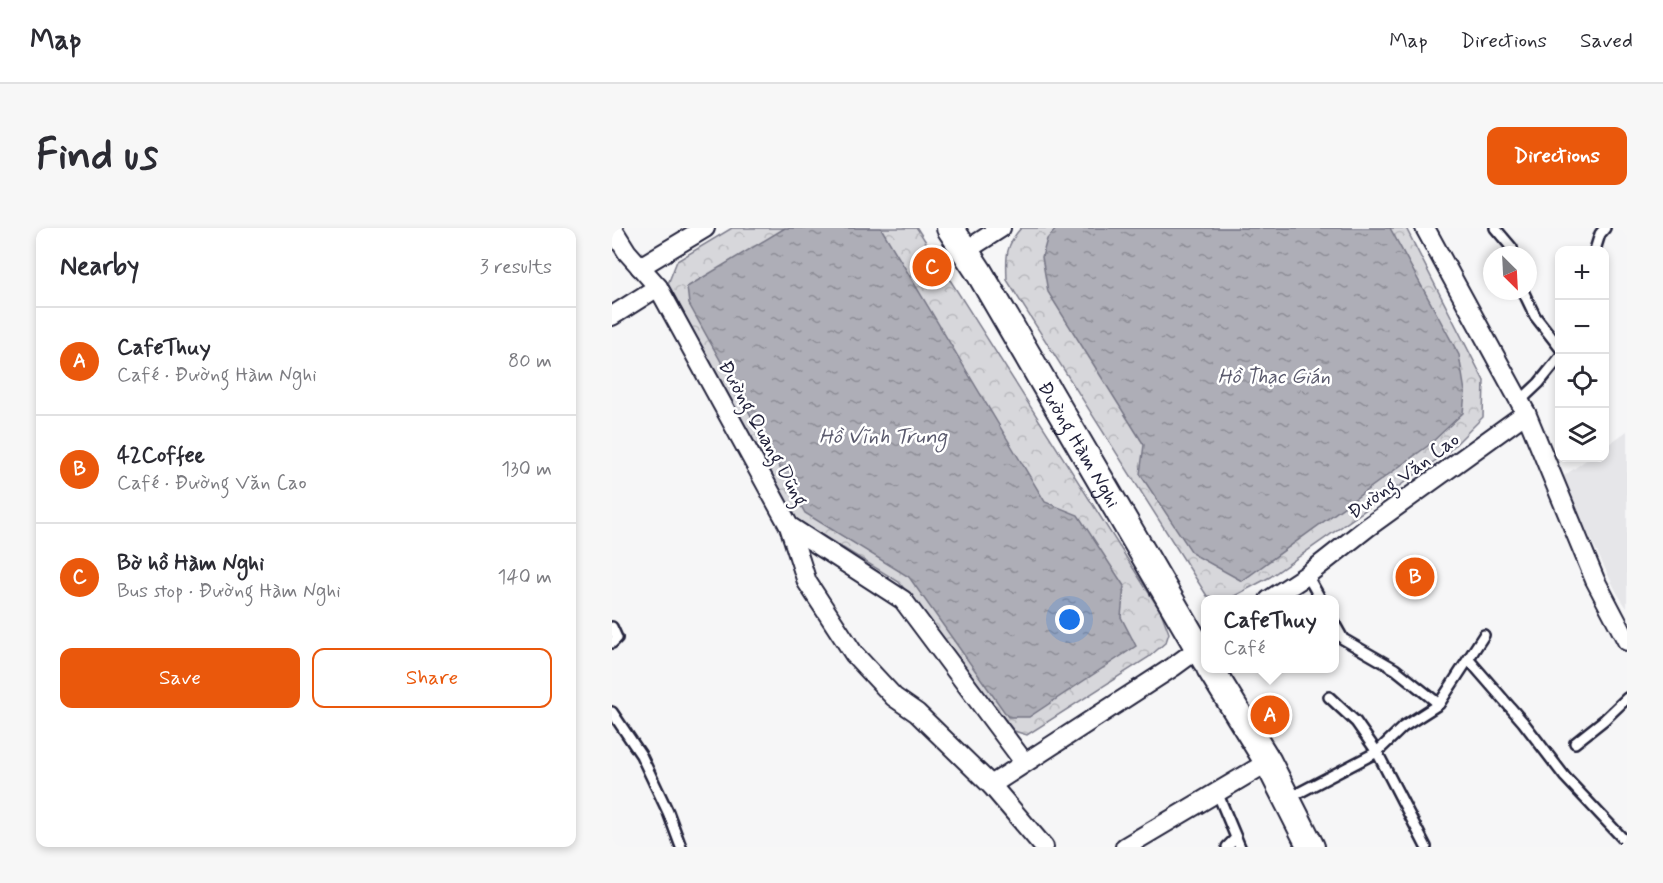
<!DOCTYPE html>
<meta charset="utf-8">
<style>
:root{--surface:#fff;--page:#f7f7f7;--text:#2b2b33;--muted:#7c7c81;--line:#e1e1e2;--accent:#ea580c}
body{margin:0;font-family:Mynerve,sans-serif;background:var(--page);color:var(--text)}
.controls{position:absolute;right:18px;top:18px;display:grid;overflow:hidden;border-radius:12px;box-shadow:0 3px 9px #0003}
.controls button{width:54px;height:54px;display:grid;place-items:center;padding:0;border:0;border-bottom:2px solid var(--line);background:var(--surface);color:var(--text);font:30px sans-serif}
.compass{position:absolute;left:871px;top:18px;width:54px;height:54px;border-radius:50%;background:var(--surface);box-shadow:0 3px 9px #0003;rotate:156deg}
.you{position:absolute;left:458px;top:392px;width:21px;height:21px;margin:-15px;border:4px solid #fff;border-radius:50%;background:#1a73e8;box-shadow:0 0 0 9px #1a73e833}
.badge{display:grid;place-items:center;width:39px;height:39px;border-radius:50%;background:var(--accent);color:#fff;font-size:20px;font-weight:700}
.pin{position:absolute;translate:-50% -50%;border:3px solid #fff;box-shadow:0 2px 6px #0006}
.popup{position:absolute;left:589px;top:367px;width:138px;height:78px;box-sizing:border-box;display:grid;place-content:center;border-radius:12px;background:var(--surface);filter:drop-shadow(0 2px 4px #0005);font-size:20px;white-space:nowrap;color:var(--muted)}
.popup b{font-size:22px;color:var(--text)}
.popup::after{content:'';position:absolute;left:50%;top:100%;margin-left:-12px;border:12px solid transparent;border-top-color:var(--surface)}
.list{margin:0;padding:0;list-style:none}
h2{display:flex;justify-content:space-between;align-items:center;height:78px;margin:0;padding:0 24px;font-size:26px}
h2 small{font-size:20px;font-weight:400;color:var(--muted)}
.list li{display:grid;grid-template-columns:39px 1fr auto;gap:18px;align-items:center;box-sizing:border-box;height:108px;padding:0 24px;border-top:2px solid var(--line)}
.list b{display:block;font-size:22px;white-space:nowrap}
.list p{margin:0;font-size:20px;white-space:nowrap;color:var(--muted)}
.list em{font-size:20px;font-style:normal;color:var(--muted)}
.actions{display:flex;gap:12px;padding:18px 24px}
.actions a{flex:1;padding:14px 0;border:2px solid var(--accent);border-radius:12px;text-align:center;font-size:21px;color:var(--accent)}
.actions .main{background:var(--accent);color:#fff}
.icon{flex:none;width:33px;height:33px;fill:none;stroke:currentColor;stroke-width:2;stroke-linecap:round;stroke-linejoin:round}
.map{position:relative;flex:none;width:1015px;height:619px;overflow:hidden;border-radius:12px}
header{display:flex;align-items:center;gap:36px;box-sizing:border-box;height:84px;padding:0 30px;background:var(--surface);border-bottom:2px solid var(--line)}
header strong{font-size:28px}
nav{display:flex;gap:33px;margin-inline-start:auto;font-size:21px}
.intro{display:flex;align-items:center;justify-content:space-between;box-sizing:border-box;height:144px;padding:0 36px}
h1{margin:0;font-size:42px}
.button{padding:15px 27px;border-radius:12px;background:var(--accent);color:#fff;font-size:21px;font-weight:700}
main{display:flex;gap:36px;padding:0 36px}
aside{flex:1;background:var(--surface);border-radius:12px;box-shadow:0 3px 9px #0003}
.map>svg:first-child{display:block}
</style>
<header>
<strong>Map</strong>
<nav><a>Map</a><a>Directions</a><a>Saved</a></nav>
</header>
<div class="intro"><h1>Find us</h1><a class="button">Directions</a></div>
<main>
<aside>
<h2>Nearby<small>3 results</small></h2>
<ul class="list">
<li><span class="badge">A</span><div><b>CafeThuy</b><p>Café · Đường Hàm Nghi</p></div><em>80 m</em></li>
<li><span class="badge">B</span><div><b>42Coffee</b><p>Café · Đường Văn Cao</p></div><em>130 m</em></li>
<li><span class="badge">C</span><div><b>Bờ hồ Hàm Nghi</b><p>Bus stop · Đường Hàm Nghi</p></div><em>140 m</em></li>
</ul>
<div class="actions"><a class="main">Save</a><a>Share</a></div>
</aside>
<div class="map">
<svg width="1015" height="619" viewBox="0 0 1015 619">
<defs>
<pattern id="forest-crowns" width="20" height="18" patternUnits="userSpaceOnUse" patternTransform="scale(1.5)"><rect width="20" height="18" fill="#d7d7db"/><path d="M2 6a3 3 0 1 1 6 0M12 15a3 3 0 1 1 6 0" fill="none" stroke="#b8b8bd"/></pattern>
<pattern id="water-ripples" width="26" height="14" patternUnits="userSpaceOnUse" patternTransform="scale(1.5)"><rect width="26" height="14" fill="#aeaeb7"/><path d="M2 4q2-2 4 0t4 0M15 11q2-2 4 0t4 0" fill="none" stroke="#8d8d96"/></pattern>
</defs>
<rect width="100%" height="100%" fill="#f6f6f7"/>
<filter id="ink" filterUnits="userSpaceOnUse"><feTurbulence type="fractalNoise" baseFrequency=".0167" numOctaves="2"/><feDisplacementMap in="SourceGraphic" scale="12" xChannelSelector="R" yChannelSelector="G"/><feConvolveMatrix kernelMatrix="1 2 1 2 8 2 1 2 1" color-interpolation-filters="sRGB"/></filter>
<g filter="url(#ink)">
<path fill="#e6e6e9" d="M1015,203V380L1005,365L949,250L977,230H993V219Z"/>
<g fill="url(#forest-crowns)" stroke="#7c7c8b" stroke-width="1.5">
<path d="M120,0H305L549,384L557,405L554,414L537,429L415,507L402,503L287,354L182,290L56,56L65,33Z"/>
<path d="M409,0H794L872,153L871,189L837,223L658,349L617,371L595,368L395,52C394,29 393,18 409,0Z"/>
</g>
<g fill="url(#water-ripples)" stroke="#767685" stroke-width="1.5">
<path d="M173,0H269L433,274L466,287L512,358L509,389L524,418L417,489H396L297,349L193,285L77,76L75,59Z"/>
<path d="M445,0H778L847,127L853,164L851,185L817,217L630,353L581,326L528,246L532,217L436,64L430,29L435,11Z"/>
</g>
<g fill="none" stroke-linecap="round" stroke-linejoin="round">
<defs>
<g id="lane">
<path d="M883,0L900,20L901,27"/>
<path d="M983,22L988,6L993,0"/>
<path d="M911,63L923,88L948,120"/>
<path d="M908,173L927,155L948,129"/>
<path d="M695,347L709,372"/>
<path d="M722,395L731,411L783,441L827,476"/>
<path d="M0,399L5,410L0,415"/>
<path d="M857,432L911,494L953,549L1015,615"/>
<path d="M717,469L744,494L765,524L814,619"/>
<path d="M0,484L29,527L56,584L69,619"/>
<path d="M963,515L992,492L1015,470"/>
<path d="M605,564L628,619"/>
<path d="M677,570L765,524L791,499L827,476L872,407"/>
<path d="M615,619L624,610"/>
</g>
<g id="street">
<path d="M0,0L15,24L46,59L177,298L291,372L412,534"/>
<path d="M813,0L914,185L983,352L1015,413"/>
<path d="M353,23L389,0"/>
<path d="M28,39L93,0"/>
<path d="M0,88L46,59"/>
<path d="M177,298L195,354L242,426L282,469L305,485L379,557L432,619"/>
<path d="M657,372L695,347L756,299L914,185"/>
<path d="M379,557L561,439L594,415"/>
<path d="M513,619L656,534"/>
</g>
<g id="secondary">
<path id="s1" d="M338,0L367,44L594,433"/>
<path d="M598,440L656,534L699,619"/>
</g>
</defs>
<use href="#lane" stroke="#22223b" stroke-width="14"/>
<use href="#street" stroke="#22223b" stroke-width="22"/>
<use href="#secondary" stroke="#22223b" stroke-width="30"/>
<use href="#lane" stroke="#fff" stroke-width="9"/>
<use href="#street" stroke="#fff" stroke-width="18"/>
<use href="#secondary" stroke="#fff" stroke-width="26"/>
</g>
</g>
<g text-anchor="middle" stroke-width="5" stroke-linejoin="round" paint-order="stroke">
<g font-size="20" fill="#22223b" stroke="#fff">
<text transform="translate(152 205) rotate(61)" y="7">Đường Quang Dũng</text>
<text dy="7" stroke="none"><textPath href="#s1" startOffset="252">Đường Hàm Nghi</textPath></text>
<text transform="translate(791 247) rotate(-36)" y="7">Đường Văn Cao</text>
</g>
<g font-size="21" font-style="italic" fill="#5a5a6d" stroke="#fff">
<text x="662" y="155">Hồ Thạc Gián</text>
<text x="271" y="215">Hồ Vĩnh Trung</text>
</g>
</g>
</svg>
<div class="controls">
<button>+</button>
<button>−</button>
<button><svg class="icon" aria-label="locate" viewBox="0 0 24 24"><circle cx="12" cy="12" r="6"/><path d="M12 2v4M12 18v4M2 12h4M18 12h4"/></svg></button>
<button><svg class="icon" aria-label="layers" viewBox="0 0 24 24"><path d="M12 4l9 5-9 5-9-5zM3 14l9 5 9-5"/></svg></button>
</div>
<svg class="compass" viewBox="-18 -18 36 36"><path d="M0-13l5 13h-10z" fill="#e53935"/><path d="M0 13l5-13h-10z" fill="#7c7c81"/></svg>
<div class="you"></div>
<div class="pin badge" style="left:658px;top:487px">A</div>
<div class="popup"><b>CafeThuy</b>Café</div>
<div class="pin badge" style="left:803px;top:349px">B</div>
<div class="pin badge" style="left:320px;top:39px">C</div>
</div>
</main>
